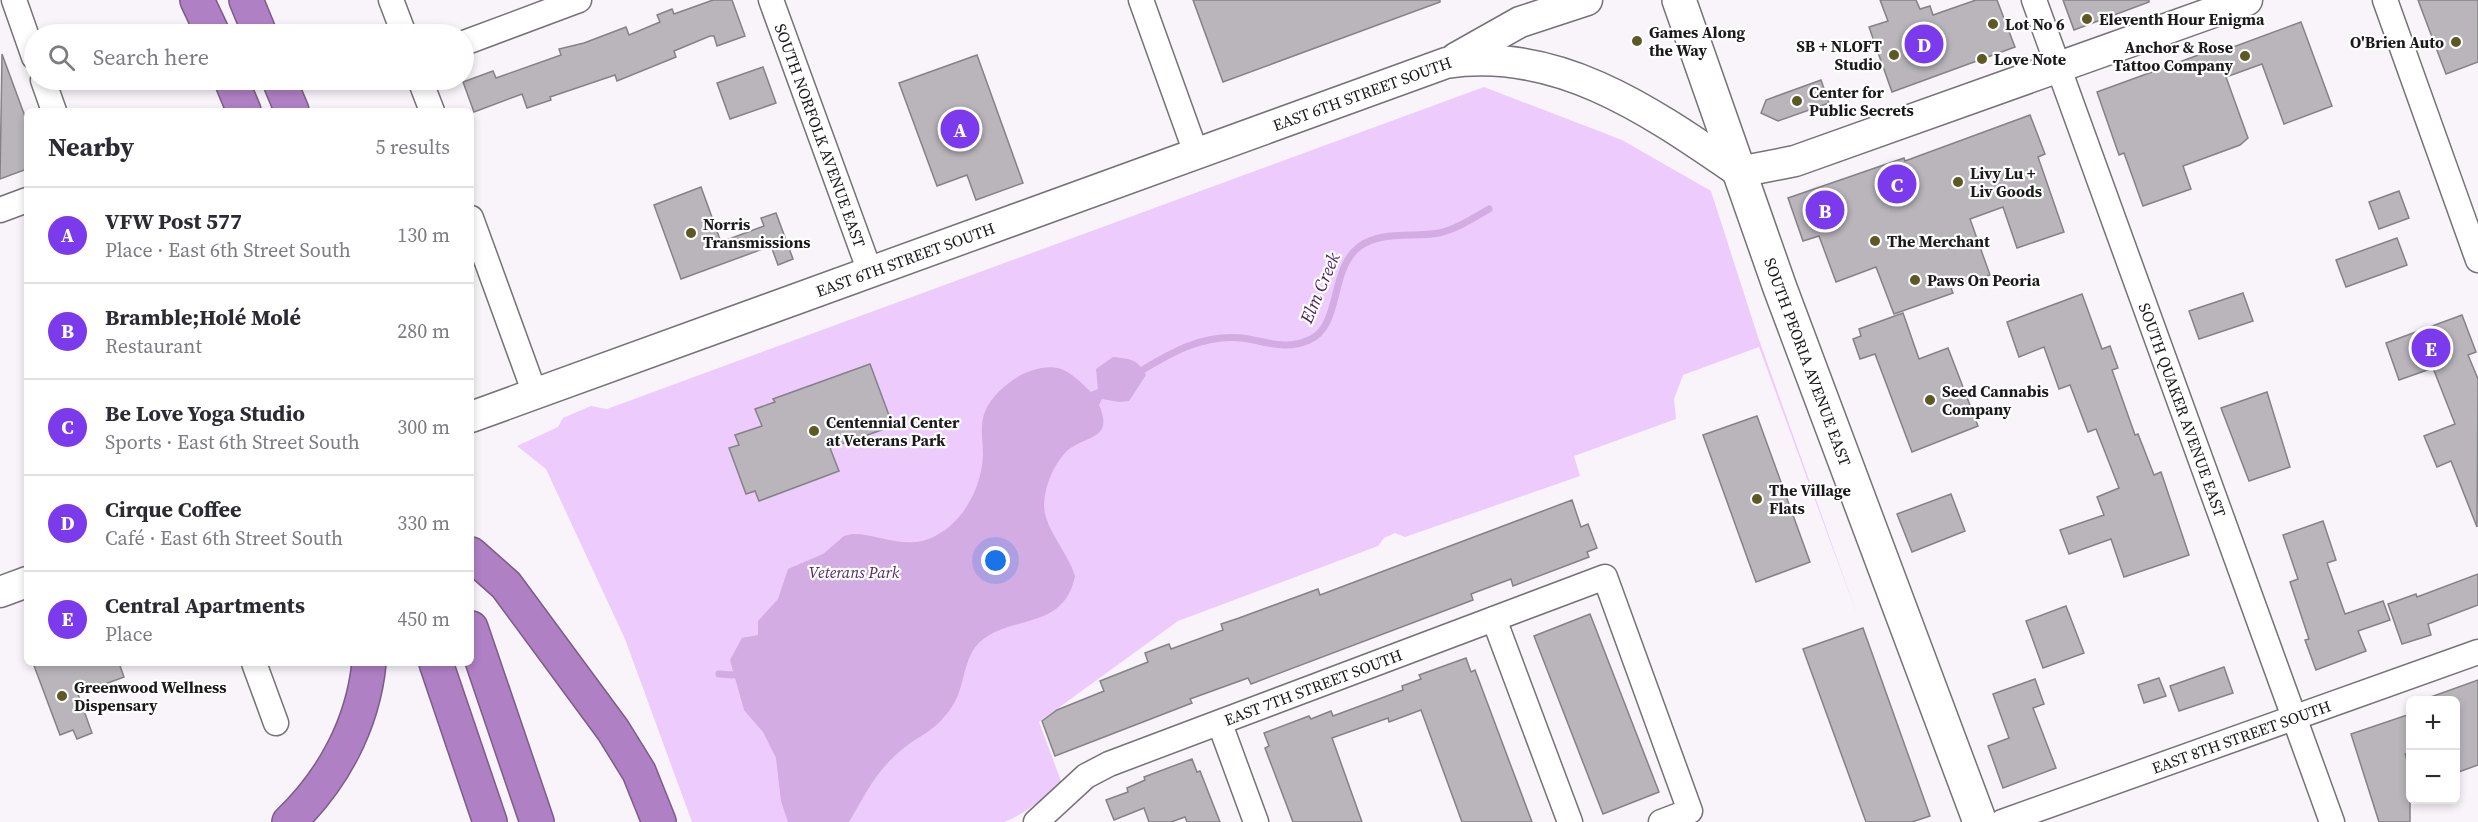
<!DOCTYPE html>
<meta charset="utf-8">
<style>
:root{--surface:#fff;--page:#f2f2f3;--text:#2b2b33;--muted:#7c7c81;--line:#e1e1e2;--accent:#7c3aed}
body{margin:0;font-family:"Source Serif 4",serif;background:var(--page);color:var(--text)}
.controls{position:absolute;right:18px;bottom:18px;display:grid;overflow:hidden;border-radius:9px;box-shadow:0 3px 9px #0003}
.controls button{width:54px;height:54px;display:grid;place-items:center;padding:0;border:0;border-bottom:2px solid var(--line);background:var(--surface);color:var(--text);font:30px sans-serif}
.you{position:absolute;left:996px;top:561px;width:21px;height:21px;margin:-15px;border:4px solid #fff;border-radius:50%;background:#1a73e8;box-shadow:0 0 0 9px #1a73e833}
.badge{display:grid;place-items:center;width:39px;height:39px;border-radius:50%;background:var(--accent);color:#fff;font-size:20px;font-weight:700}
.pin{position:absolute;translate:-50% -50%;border:3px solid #fff;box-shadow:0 2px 6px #0006}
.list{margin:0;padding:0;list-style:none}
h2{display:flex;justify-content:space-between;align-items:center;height:78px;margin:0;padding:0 24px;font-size:26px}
h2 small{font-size:20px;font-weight:400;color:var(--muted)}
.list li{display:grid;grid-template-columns:39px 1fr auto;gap:18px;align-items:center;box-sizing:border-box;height:96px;padding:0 24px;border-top:2px solid var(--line)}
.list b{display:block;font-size:22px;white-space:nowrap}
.list p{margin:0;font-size:20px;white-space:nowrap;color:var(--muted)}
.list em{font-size:20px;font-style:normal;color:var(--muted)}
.icon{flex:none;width:33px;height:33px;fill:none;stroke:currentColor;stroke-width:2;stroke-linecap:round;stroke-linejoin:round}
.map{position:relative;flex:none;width:2478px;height:822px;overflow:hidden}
.search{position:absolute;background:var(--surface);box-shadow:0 3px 9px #0003;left:24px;top:24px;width:450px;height:66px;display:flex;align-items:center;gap:15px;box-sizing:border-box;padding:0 21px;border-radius:33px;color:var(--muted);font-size:22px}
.panel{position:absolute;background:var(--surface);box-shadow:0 3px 9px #0003;left:24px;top:108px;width:450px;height:558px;border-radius:9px}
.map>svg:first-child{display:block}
</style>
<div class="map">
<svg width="2478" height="822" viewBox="0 0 2478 822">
<rect width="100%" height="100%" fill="#f9f4fa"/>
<path fill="#edcbfc" d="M1484,87L1622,140L1711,191L1758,337L1859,620L1759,347L1683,375L1674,399L1676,419L1574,456L1580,476L1405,537L1395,533L1384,538L1378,546L1178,621L1039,722L1061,781C1044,798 1027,813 1004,822H692L625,639L546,469L517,446L558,427L563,418L591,406L607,409Z"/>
<path fill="#d2ace2" d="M1113,357C1130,359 1138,359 1146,375L1129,401L1119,402L1102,399L1099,405C1115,442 1083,434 1065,453C1053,466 1045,486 1044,504C1044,529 1068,552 1075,576C1064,631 1011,614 980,642C963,657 965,687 953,705C935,733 921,733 899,752C873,775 866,794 849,822H788L781,801L776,758L763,732L744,710L730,660L742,638L758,635V621L778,599L788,569L823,554L844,536L852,534C882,534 907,552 937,535C964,521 982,486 983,455C983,439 979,425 986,409C998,386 1030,363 1058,368C1072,372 1081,383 1091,392L1098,389L1096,369Z"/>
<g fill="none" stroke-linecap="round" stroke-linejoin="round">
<g stroke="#d2ace2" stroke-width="7">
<path d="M1144,369C1174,351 1205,334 1242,338C1265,341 1285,351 1309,340C1342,326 1329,270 1359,247C1381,230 1413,238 1439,233C1457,229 1473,218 1489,209"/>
<path d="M719,674L733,675"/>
</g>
</g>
<g fill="#b9b5bb" stroke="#858287" stroke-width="1.5">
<path d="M713,0H732L745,36L717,46L714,36H710L674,51L676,57L617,81L615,75L550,97L551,100L527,108L522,94L474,112L463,82L493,71L496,78L561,55L559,49L584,43L626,27L629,35L660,22L657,15L672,9L674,14Z"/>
<path d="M1193,0H1440V2L1223,82Z"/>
<path d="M1880,0H1916L1920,9L1930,6L1933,15L1976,0H1997L2015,47L1892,92L1869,27L1888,21Z"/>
<path d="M2063,0H2149V2L2074,30Z"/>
<path d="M2418,0H2478V62L2446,74Z"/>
<path d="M2301,22L2332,106L2284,124L2262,64L2226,77L2248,138L2240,145L2183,166L2191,189L2143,206L2124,153L2119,155L2097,92L2215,49L2217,53Z"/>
<path d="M2,54L27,122V169L0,179Z"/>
<path d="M977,55L1023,183L976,200L967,175L937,186L899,83Z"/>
<path d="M763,67L776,103L730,119L717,83Z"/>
<path d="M1821,80L1829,103L1778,121L1761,113L1766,100Z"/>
<path d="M2030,115L2045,154L2038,157L2064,232L2017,248L2003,207L1970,219L1990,275L1951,288L1953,293L1894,314L1876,267L1836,282L1819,236L1803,241L1788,198L1904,158L1905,161Z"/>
<path d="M701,187L721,242L764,226L761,218L776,213L793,259L778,265L771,246L681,279L654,205Z"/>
<path d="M2399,191L2409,218L2379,229L2369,202Z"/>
<path d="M2397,238L2407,265L2346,287L2336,260Z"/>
<path d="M2243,293L2253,321L2199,339L2189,311Z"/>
<path d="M2082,294L2102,349L2110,346L2118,368L2112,370L2135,435L2138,434L2154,475L2161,472L2189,555L2124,577L2111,539L2069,554L2060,530L2104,515L2097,497L2119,488L2096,429L2088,432L2070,385L2059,389L2044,347L2019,357L2007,322Z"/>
<path d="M1903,313L1919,359L1948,348L1978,426L1912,452L1875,354L1860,359L1853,339L1861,336L1859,329Z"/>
<path d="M2462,315L2476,352L2468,355L2478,379L2477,527L2451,461L2437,467L2424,436L2455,424L2433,368L2399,380L2386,343Z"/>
<path d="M870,364L893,426L830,448L839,471L759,501L755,491L746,494L729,448L739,445L735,435L762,426L755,409L775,402L773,399Z"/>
<path d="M2267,392L2290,467L2249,481L2221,408Z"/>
<path d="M1757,416L1810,562L1756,582L1703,435Z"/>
<path d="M1951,494L1965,531L1912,552L1897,514Z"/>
<path d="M1572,500L1581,527L1588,524L1597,548L1587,552L1589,557L1513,586L1511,579L1471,594L1473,600L1251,684L1248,678L1190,699L1192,703L1055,756L1042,721L1057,710L1104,691L1100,681L1148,662L1145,653L1169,644L1171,649L1223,630L1221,624L1239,618L1318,589L1320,595Z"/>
<path d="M2323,521L2336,560L2327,563L2345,614L2383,601L2390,620L2358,631L2366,651L2316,670L2305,640L2309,639L2290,582L2298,579L2283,535Z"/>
<path d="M2478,574V605L2428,624L2431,635L2402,644L2388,604L2416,594L2417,597Z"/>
<path d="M2066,606L2084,653L2043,668L2026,621Z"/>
<path d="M1590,614L1659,792L1603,814L1534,636Z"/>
<path d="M1863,628L1930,816L1912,822H1866L1803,649Z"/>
<path d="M1466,658L1471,672L1475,670L1532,822H1462L1421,710L1389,722L1388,718L1332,738L1362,822H1293L1265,748L1269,746L1264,733L1309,716L1311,719L1331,711L1333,716L1403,690L1402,686L1421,679L1419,675Z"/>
<path d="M33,663H119L124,677L78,694L92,733L77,739L73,730L60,735Z"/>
<path d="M2224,667L2233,693L2179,711L2170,686Z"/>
<path d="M2159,678L2166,696L2144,703L2138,685Z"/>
<path d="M2035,679L2044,704L2033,708L2056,768L2003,788L1988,746L2009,738L1993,694Z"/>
<path d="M2478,680V765L2456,773V700L2428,698Z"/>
<path d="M2410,714V752L2405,754L2410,771V822H2379L2351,734Z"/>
<path d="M1192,759L1197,772L1200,771L1220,822H1187L1185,817L1171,822H1149L1144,808L1114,820L1106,800L1128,792L1127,788L1145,780L1144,777Z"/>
</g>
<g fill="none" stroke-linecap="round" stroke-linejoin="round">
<defs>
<g id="minor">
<path d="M14,0L34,57"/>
<path d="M391,0L404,34"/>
<path id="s1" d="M771,0L870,272"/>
<path d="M1141,0L1196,153"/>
<path id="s2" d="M2034,0L2332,822"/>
<path d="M2385,0L2478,260"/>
<path d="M464,43L579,0"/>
<path d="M43,80L54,111"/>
<path d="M420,80L432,111"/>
<path d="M0,210L27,200"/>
<path d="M471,218L535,394"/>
<path d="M1494,619L1570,822"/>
<path d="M254,663L276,723"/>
<path d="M1220,724L1256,822"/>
<path id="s3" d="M1036,822L1086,776L1109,764L1605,577L1690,811L1661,822"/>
<path id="s4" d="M2002,822L2478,652"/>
</g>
<g id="tertiary">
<path d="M1456,58L1520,22L1587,0"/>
<path id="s5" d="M471,417L1446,63C1558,46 1650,111 1739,172L1795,161L2247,0"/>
<path d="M0,592L27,582"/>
</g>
<g id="secondary">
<path id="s6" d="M1679,0L1780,288L1980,822"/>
</g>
<g id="motorway">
<path d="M197,0L213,34"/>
<path d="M246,0L260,34"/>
<path d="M231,80L244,111"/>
<path d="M279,80L292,111"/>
<path d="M471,554L506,585L613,730L639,772L659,822"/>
<path d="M471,628L537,822"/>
<path d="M436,663L490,822"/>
<path d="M289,822C333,780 363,724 369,663"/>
</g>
</defs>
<use href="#minor" stroke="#767278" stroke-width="27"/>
<use href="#tertiary" stroke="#767278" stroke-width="33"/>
<use href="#secondary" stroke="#767278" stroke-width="36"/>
<use href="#motorway" stroke="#7c5c89" stroke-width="36"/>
<use href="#minor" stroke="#fff" stroke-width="24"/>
<use href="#tertiary" stroke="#fff" stroke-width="30"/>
<use href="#secondary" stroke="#fff" stroke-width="33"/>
<use href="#motorway" stroke="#b080c4" stroke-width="33"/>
</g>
<g fill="#5c5925" stroke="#fff" stroke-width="2">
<circle cx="2087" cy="19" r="6"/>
<circle cx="1993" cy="24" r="6"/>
<circle cx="1637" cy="41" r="6"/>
<circle cx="2456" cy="42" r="6"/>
<circle cx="1894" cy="55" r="6"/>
<circle cx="2245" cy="56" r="6"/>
<circle cx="1982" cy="59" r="6"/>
<circle cx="1797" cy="101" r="6"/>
<circle cx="1958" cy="182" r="6"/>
<circle cx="691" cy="233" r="6"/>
<circle cx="1875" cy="241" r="6"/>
<circle cx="1915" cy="280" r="6"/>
<circle cx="1930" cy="400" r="6"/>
<circle cx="814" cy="431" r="6"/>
<circle cx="1757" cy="499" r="6"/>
<circle cx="62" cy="696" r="6"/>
</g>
<g text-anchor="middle" stroke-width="4.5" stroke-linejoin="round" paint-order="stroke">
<g font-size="16" font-weight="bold" fill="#1b191b" stroke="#fff" text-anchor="start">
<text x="2099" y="25">Eleventh Hour Enigma</text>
<text x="2005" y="30">Lot No 6</text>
<text x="1649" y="38">Games Along<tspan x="1649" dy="18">the Way</tspan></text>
<text x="2444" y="48" text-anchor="end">O'Brien Auto</text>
<text x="1882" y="52" text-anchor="end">SB + NLOFT<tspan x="1882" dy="18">Studio</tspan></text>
<text x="2233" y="53" text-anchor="end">Anchor &amp; Rose<tspan x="2233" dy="18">Tattoo Company</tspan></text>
<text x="1994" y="65">Love Note</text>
<text x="1809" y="98">Center for<tspan x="1809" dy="18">Public Secrets</tspan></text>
<text x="1970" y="179">Livy Lu +<tspan x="1970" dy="18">Liv Goods</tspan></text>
<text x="703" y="230">Norris<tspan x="703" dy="18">Transmissions</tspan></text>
<text x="1887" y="247">The Merchant</text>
<text x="1927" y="286">Paws On Peoria</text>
<text x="1942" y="397">Seed Cannabis<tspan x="1942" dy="18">Company</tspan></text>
<text x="826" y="428">Centennial Center<tspan x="826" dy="18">at Veterans Park</tspan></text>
<text x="1769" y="496">The Village<tspan x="1769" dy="18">Flats</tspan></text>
<text x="74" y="693">Greenwood Wellness<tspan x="74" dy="18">Dispensary</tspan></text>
</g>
<g font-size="16" fill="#1b191b" stroke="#fff">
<text dy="6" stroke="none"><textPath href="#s5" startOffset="948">EAST 6TH STREET SOUTH</textPath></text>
<text dy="6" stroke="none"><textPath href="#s1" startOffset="144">SOUTH NORFOLK AVENUE EAST</textPath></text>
<text dy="6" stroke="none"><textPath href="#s5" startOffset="462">EAST 6TH STREET SOUTH</textPath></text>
<text dy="6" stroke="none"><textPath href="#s6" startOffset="384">SOUTH PEORIA AVENUE EAST</textPath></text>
<text dy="6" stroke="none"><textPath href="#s2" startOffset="436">SOUTH QUAKER AVENUE EAST</textPath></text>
<text dy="6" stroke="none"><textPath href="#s3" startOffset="312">EAST 7TH STREET SOUTH</textPath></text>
<text dy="6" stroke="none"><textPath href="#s4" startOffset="254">EAST 8TH STREET SOUTH</textPath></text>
</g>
<g font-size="16" font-style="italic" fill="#552666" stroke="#fff">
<text x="854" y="578">Veterans Park</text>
</g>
<g font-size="18" font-style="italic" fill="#4b1d5d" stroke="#fff">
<text transform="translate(1320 288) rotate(-67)" y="6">Elm Creek</text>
</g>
</g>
</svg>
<div class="controls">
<button>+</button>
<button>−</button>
</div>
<div class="you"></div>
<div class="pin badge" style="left:960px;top:129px">A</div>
<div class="pin badge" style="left:1825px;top:210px">B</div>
<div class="pin badge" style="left:1897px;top:184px">C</div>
<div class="pin badge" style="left:1924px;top:44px">D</div>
<div class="pin badge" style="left:2431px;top:348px">E</div>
<div class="search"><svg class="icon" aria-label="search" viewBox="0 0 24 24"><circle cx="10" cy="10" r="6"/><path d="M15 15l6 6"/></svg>Search here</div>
<section class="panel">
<h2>Nearby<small>5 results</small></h2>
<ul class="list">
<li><span class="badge">A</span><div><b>VFW Post 577</b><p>Place · East 6th Street South</p></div><em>130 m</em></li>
<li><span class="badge">B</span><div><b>Bramble;Holé Molé</b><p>Restaurant</p></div><em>280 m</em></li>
<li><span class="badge">C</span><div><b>Be Love Yoga Studio</b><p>Sports · East 6th Street South</p></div><em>300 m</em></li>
<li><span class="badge">D</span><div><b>Cirque Coffee</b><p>Café · East 6th Street South</p></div><em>330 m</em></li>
<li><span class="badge">E</span><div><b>Central Apartments</b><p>Place</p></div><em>450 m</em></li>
</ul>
</section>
</div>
